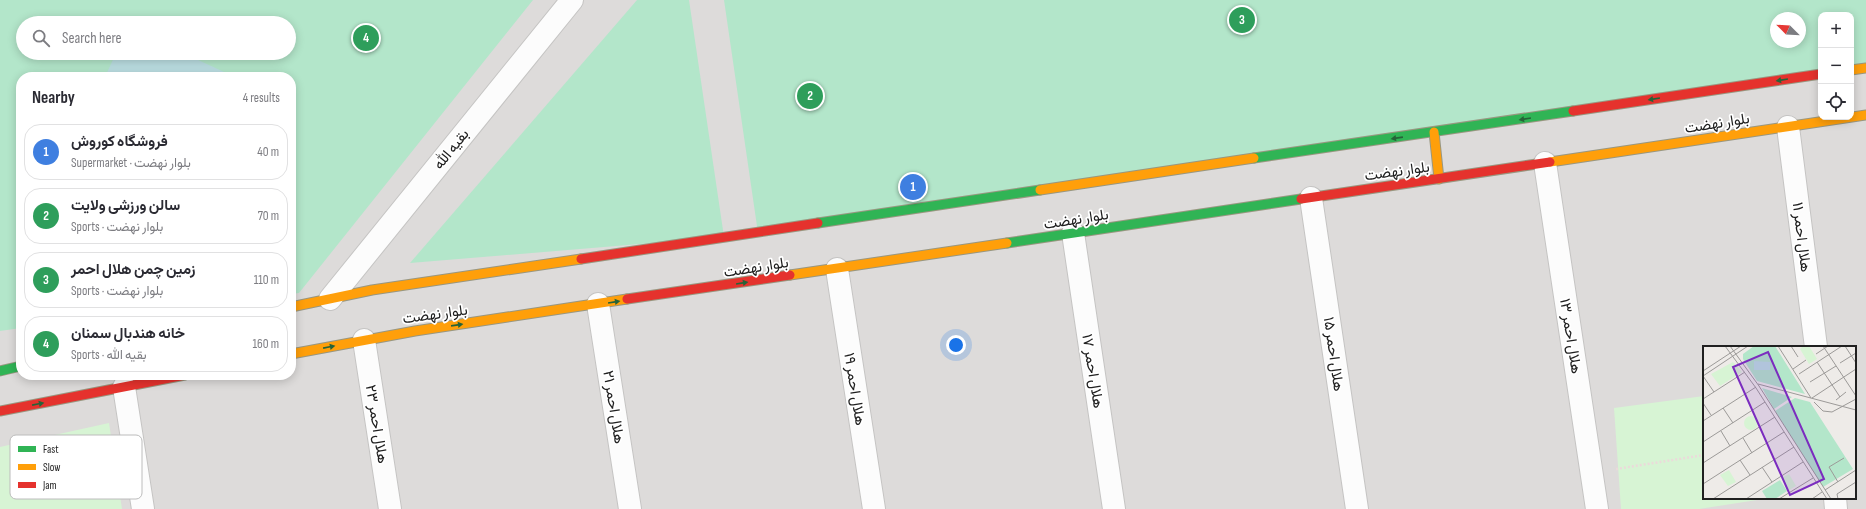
<!DOCTYPE html>
<meta charset="utf-8">
<style>
:root{--surface:#fff;--page:#f2f2f3;--text:#2b2b33;--muted:#7c7c81;--line:#e1e1e2;--accent:#686766}
body{margin:0;font-family:"Sofia Sans Condensed",Vazirmatn,sans-serif;background:var(--page);color:var(--text)}
.controls{position:absolute;right:12px;top:12px;display:grid;overflow:hidden;border-radius:8px;box-shadow:0 2px 10px #0003}
.controls button{width:36px;height:36px;display:grid;place-items:center;padding:0;border:0;border-bottom:1px solid var(--line);background:var(--surface);color:var(--text);font:20px sans-serif}
.compass{position:absolute;left:1770px;top:12px;width:36px;height:36px;border-radius:50%;background:var(--surface);box-shadow:0 2px 10px #0003;rotate:294deg}
.you{position:absolute;left:956px;top:345px;width:14px;height:14px;margin:-10px;border:3px solid #fff;border-radius:50%;background:#1a73e8;box-shadow:0 0 0 6px #1a73e833}
.badge{display:grid;place-items:center;width:26px;height:26px;border-radius:50%;background:var(--accent);color:#fff;font-size:13px;font-weight:700}
.pin{position:absolute;translate:-50% -50%;border:2px solid #fff;box-shadow:0 1px 4px #0006}
.list{margin:0;padding:0;list-style:none}
h2{display:flex;justify-content:space-between;align-items:center;height:52px;margin:0;padding:0 16px;font-size:17px}
h2 small{font-size:13px;font-weight:400;color:var(--muted)}
.list li{display:grid;grid-template-columns:26px 1fr auto;gap:12px;align-items:center;box-sizing:border-box;height:56px;margin:0 8px 8px;padding:0 8px;border:1px solid var(--line);border-radius:16px}
.list b{display:block;font-size:15px;white-space:nowrap}
.list p{margin:0;font-size:13px;white-space:nowrap;color:var(--muted)}
.list em{font-size:13px;font-style:normal;color:var(--muted)}
.icon{flex:none;width:22px;height:22px;fill:none;stroke:currentColor;stroke-width:2;stroke-linecap:round;stroke-linejoin:round}
.map{position:relative;flex:none;width:1866px;height:509px;overflow:hidden}
.search{position:absolute;background:var(--surface);box-shadow:0 2px 10px #0003;left:16px;top:16px;width:280px;height:44px;display:flex;align-items:center;gap:10px;box-sizing:border-box;padding:0 14px;border-radius:22px;color:var(--muted);font-size:15px}
.panel{position:absolute;background:var(--surface);box-shadow:0 2px 10px #0003;left:16px;top:72px;width:280px;height:308px;border-radius:16px}
.map>svg:first-child{display:block}
</style>
<div class="map">
<svg width="1866" height="509" viewBox="0 0 1866 509">
<rect width="100%" height="100%" fill="#eeebe8"/>
<path fill="#dddbda" fill-rule="evenodd" d="M0,0H1866V509H0ZM1821,15H1851V117H1821ZM1776,18H1800V42H1776ZM23,23H289V53H23ZM21,77H291V375H21ZM1704,347H1855V498H1704Z"/>
<g fill="#d7f4d4">
<path d="M1704,396V498H1770L1699,509H1621L1614,408Z"/>
<path d="M109,423L122,509H0V447Z"/>
</g>
<g fill="#b3e6ca" fill-rule="evenodd">
<path d="M0,0H533L299,293L291,294V77H21V328L0,331ZM23,23H289V53H23Z"/>
<path d="M637,0H689L724,237L410,263Z"/>
<path d="M724,0H1866V68L1851,70V15H1821V74L758,233ZM1776,18H1800V42H1776Z"/>
</g>
<path fill="#bbdee2" d="M116,53H183L235,77H105Z"/>
<g fill="none" stroke-linecap="round" stroke-linejoin="round">
<defs>
<g id="street">
<path d="M1788,127L1816,347"/>
<path d="M1545,163L1597,509"/>
<path d="M1311,198L1357,509"/>
<path d="M1073,233L1114,509"/>
<path d="M837,269L874,509"/>
<path d="M330,299L572,0"/>
<path d="M598,304L630,509"/>
<path d="M364,340L390,509"/>
<path d="M124,387L143,509"/>
<path d="M1835,498L1836,509"/>
</g>
<g id="fast">
<path d="M1254,158L1573,111"/>
<path d="M818,223L1040,190"/>
<path d="M1007,243L1301,199"/>
<path d="M0,371L21,366"/>
</g>
<g id="slow">
<path d="M1851,70L1866,68"/>
<path d="M1434,132L1439,179"/>
<path d="M1550,162L1866,115"/>
<path d="M1040,190L1254,158"/>
<path d="M790,275L1007,243"/>
<path d="M291,307L372,290L581,259"/>
<path d="M291,354L415,331L627,299"/>
</g>
<g id="jam">
<path d="M1573,111L1821,74"/>
<path d="M1301,199L1550,162"/>
<path d="M581,259L818,223"/>
<path d="M627,299L790,275"/>
<path d="M0,411L185,375"/>
</g>
</defs>
<use href="#street" stroke="#c5c4c3" stroke-width="24"/>
<use href="#fast" stroke="#999780" stroke-width="11"/>
<use href="#slow" stroke="#999780" stroke-width="11"/>
<use href="#jam" stroke="#999780" stroke-width="11"/>
<path stroke="#ebdada" stroke-width="2.5" stroke-dasharray="2 2" stroke-linecap="butt" d="M1616,469L1704,455"/>
<use href="#street" stroke="#fcfcfc" stroke-width="22"/>
<use href="#fast" stroke="#30b455" stroke-width="9"/>
<use href="#slow" stroke="#ff9f0a" stroke-width="9"/>
<use href="#jam" stroke="#e5322d" stroke-width="9"/>
</g>
<defs><path id="oneway-solid" d="M-6-.8H1V-3.2L6.5 0L1 3.2V.8H-6Z"/></defs>
<g fill="#276338">
<use href="#oneway-solid" transform="translate(1782 80) rotate(171)"/>
<use href="#oneway-solid" transform="translate(1654 99) rotate(171)"/>
<use href="#oneway-solid" transform="translate(1525 119) rotate(171)"/>
<use href="#oneway-solid" transform="translate(1397 138) rotate(172)"/>
<use href="#oneway-solid" transform="translate(742 283) rotate(-9)"/>
<use href="#oneway-solid" transform="translate(614 302) rotate(-9)"/>
<use href="#oneway-solid" transform="translate(457 325) rotate(-8)"/>
<use href="#oneway-solid" transform="translate(329 347) rotate(-11)"/>
<use href="#oneway-solid" transform="translate(38 404) rotate(-11)"/>
</g>
<g text-anchor="middle" stroke-width="3.5" stroke-linejoin="round" paint-order="stroke">
<g font-size="15" fill="#202020" stroke="#fff">
<text transform="translate(1717 123) rotate(-9)" y="5">بلوار نهضت</text>
<text transform="translate(451 149) rotate(-51)" y="5">بقیه الله</text>
<text transform="translate(1397 171) rotate(-8)" y="5">بلوار نهضت</text>
<text transform="translate(1076 219) rotate(-9)" y="5">بلوار نهضت</text>
<text transform="translate(1802 237) rotate(83)" y="5">هلال احمر ۱۱</text>
<text transform="translate(756 267) rotate(-9)" y="5">بلوار نهضت</text>
<text transform="translate(435 314) rotate(-8)" y="5">بلوار نهضت</text>
<text transform="translate(1571 336) rotate(81)" y="5">هلال احمر ۱۳</text>
<text transform="translate(1334 354) rotate(82)" y="5">هلال احمر ۱۵</text>
<text transform="translate(1093 371) rotate(81)" y="5">هلال احمر ۱۷</text>
<text transform="translate(855 389) rotate(81)" y="5">هلال احمر ۱۹</text>
<text transform="translate(614 407) rotate(81)" y="5">هلال احمر ۲۱</text>
<text transform="translate(377 424) rotate(81)" y="5">هلال احمر ۲۳</text>
</g>
</g>
<g transform="translate(1703 346)">
<rect width="153" height="153" fill="#eeebe8"/>
<path d="M100,0H106L114,13L106,18L97,3ZM30,16L39,26L17,40L8,28ZM41 77a7 7 0 1 1 14 0a7 7 0 1 1-14 0ZM26,124L33,136L25,140L17,129ZM86,128L93,140L86,144L78,132Z" fill="#d7f4d4"/>
<path d="M51,0H72L102,48L54,35L40,13V8ZM59,42L89,51L71,63ZM92,52L107,56L150,123L120,141L72,65ZM77,134L84,145L72,153H64L59,145Z" fill="#b3e6ca"/>
<path d="M51,15L67,16V24H51Z" fill="#bbdee2"/>
<path fill="none" stroke="#9c9a98" stroke-width="1" d="M22,0L53,42L124,153M27,0L56,40L128,153M75,0L108,52M88,0L95,11M120,0L153,50M142,0L153,17M113,8L125,0M114,16L137,51M137,17L153,7M90,23L103,14M0,25L38,0M96,28L139,0M0,30L11,46M0,30L45,0M107,36L133,20M55,38L153,64M109,52L153,23M0,53L42,26M133,54L143,46M111,56L120,65L129,66L153,53M0,57L8,69M20,62L30,77M0,75L53,41M18,85L27,100M40,92L49,107M0,96L62,56M37,114L47,129M0,117L72,71M59,121L69,136M135,136L126,121L141,112M0,138L81,86M122,144L153,124M10,153L91,101M43,153L100,116M76,153L110,132M109,153L119,146M135,153L134,148L153,136"/>
<path fill="#7b2cbf" fill-opacity="0.15" stroke="#7b2cbf" stroke-width="2" d="M65,6L121,133L87,149L30,21Z"/>
<rect width="153" height="153" fill="none" stroke="#202020" stroke-width="2"/>
</g>
<rect x="10" y="435" width="132" height="64" rx="6" fill="#fff" stroke="#bcbcbc" stroke-width="1"/>
<rect x="18" y="446" width="18" height="6" fill="#30b455"/>
<rect x="18" y="464" width="18" height="6" fill="#ff9f0a"/>
<rect x="18" y="482" width="18" height="6" fill="#e5322d"/>
<g font-size="11" fill="#202020">
<text x="43" y="453">Fast</text>
<text x="43" y="471">Slow</text>
<text x="43" y="489">Jam</text>
</g>
</svg>
<div class="controls">
<button>+</button>
<button>−</button>
<button><svg class="icon" aria-label="locate" viewBox="0 0 24 24"><circle cx="12" cy="12" r="6"/><path d="M12 2v4M12 18v4M2 12h4M18 12h4"/></svg></button>
</div>
<svg class="compass" viewBox="-18 -18 36 36"><path d="M0-13l5 13h-10z" fill="#e53935"/><path d="M0 13l5-13h-10z" fill="#7c7c81"/></svg>
<div class="you"></div>
<div class="pin badge" style="left:913px;top:187px;background:#3f7fe0">1</div>
<div class="pin badge" style="left:810px;top:96px;background:#2e9e5b">2</div>
<div class="pin badge" style="left:1242px;top:20px;background:#2e9e5b">3</div>
<div class="pin badge" style="left:366px;top:38px;background:#2e9e5b">4</div>
<div class="search"><svg class="icon" aria-label="search" viewBox="0 0 24 24"><circle cx="10" cy="10" r="6"/><path d="M15 15l6 6"/></svg>Search here</div>
<section class="panel">
<h2>Nearby<small>4 results</small></h2>
<ul class="list">
<li><span class="badge" style="background:#3f7fe0">1</span><div><b>فروشگاه کوروش</b><p>Supermarket · بلوار نهضت</p></div><em>40 m</em></li>
<li><span class="badge" style="background:#2e9e5b">2</span><div><b>سالن ورزشی ولایت</b><p>Sports · بلوار نهضت</p></div><em>70 m</em></li>
<li><span class="badge" style="background:#2e9e5b">3</span><div><b>زمین چمن هلال احمر</b><p>Sports · بلوار نهضت</p></div><em>110 m</em></li>
<li><span class="badge" style="background:#2e9e5b">4</span><div><b>خانه هندبال سمنان</b><p>Sports · بقیه الله</p></div><em>160 m</em></li>
</ul>
</section>
</div>
